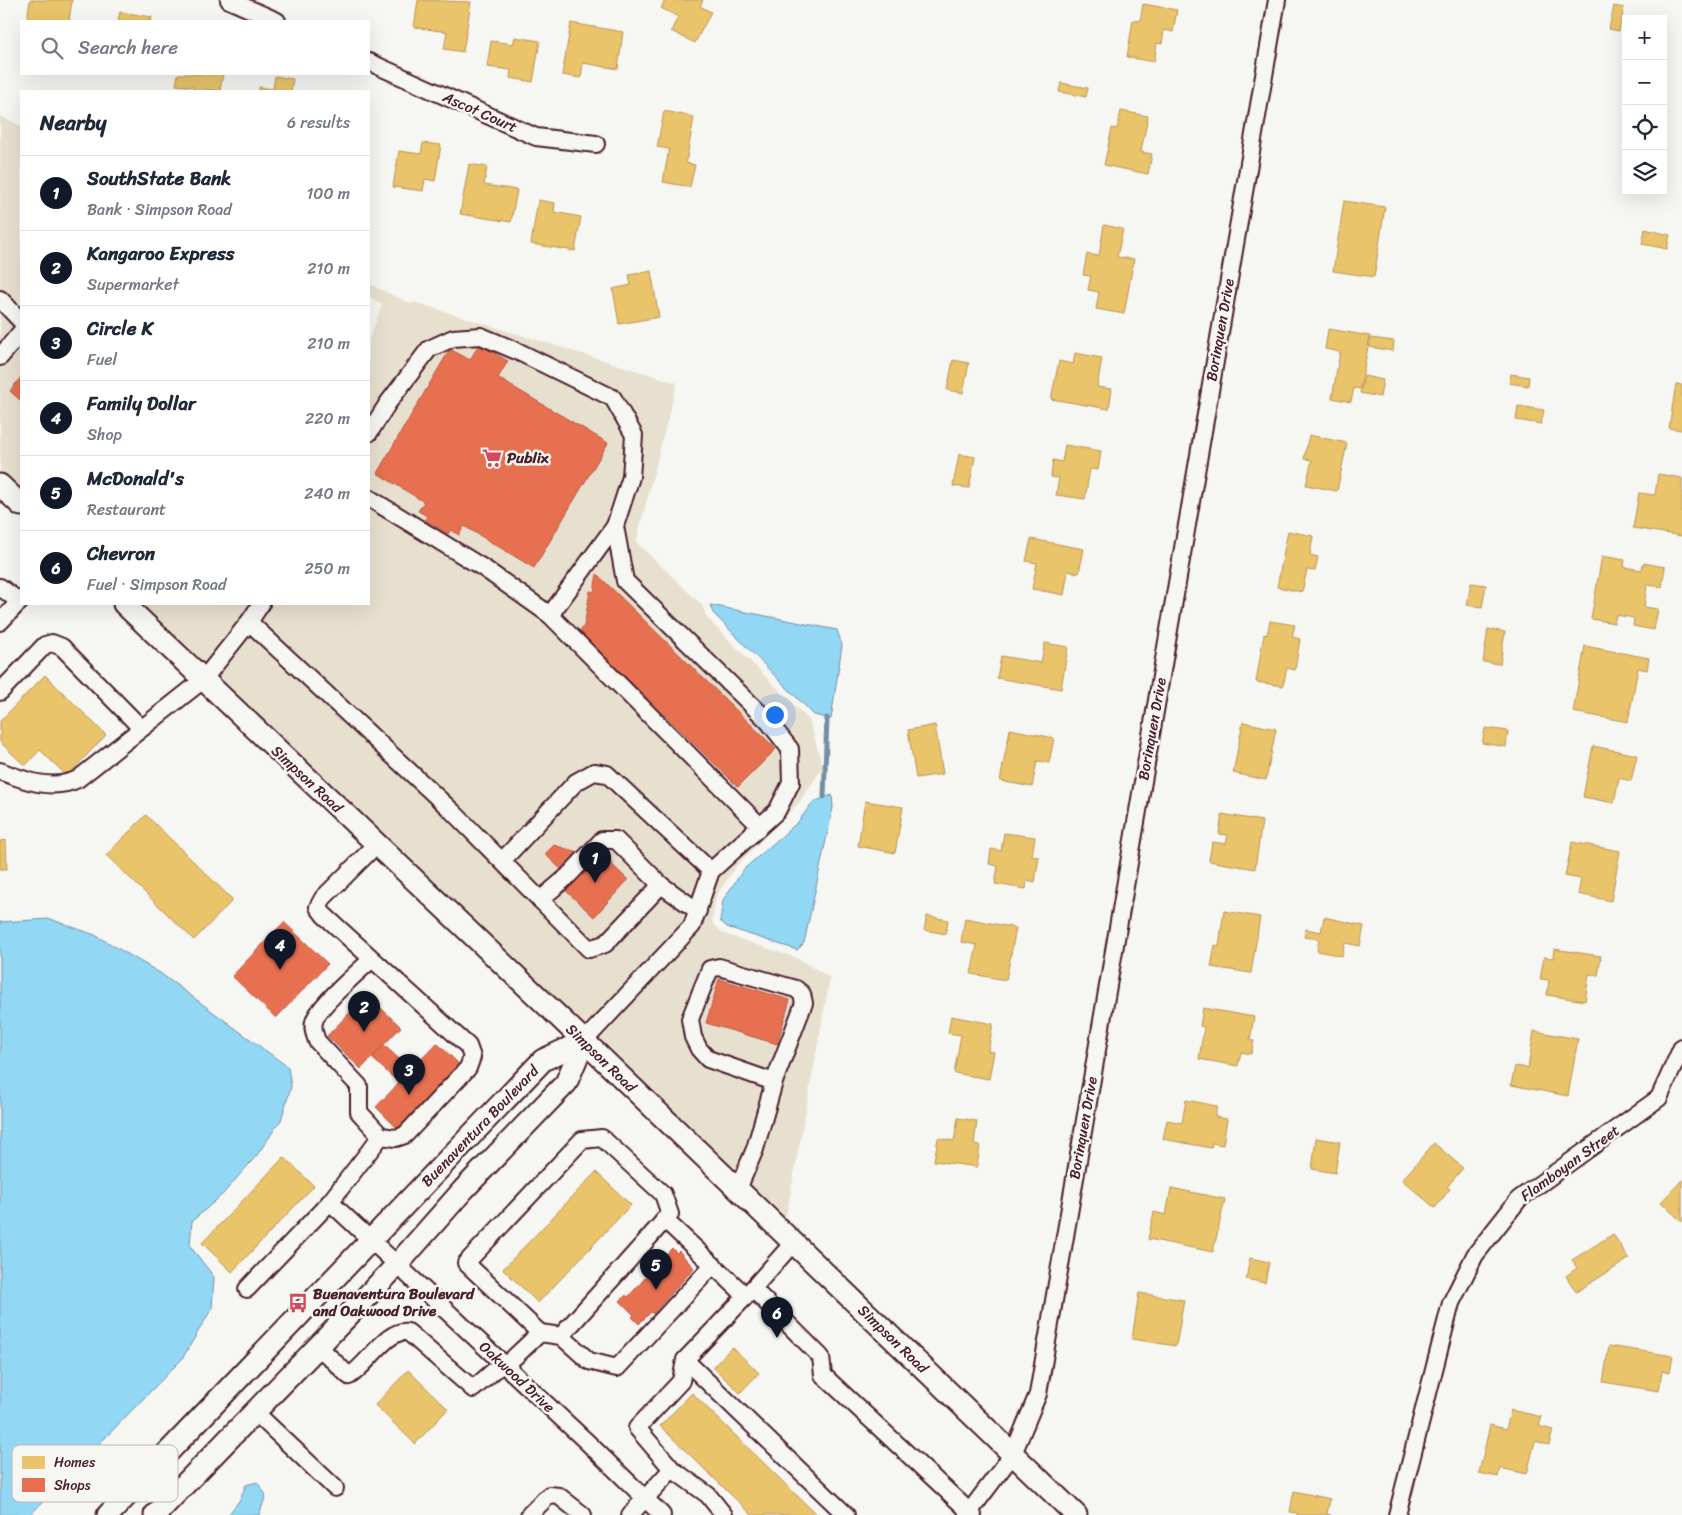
<!DOCTYPE html>
<meta charset="utf-8">
<style>
:root{--surface:#fff;--page:#f2f2f3;--text:#1f2937;--muted:#747a83;--line:#e0e1e3;--accent:#111827}
body{margin:0;font-family:Sriracha,sans-serif;background:var(--page);color:var(--text)}
.controls{position:absolute;right:15px;top:15px;display:grid;overflow:hidden;border-radius:0px;box-shadow:0 5px 20px #0002}
.controls button{width:45px;height:45px;display:grid;place-items:center;padding:0;border:0;border-bottom:1px solid var(--line);background:var(--surface);color:var(--text);font:25px sans-serif}
.you{position:absolute;left:774px;top:714px;width:18px;height:18px;margin:-12px;border:4px solid #fff;border-radius:50%;background:#1a73e8;box-shadow:0 0 0 8px #1a73e833}
.badge{display:grid;place-items:center;width:32px;height:32px;border-radius:50%;background:var(--accent);color:#fff;font-size:16px;font-weight:700}
.pin{position:absolute;translate:-50% -41px;filter:drop-shadow(0 1px 2px #0008)}
.pin::after{content:'';position:absolute;top:26px;width:18px;height:15px;background:inherit;clip-path:polygon(0 0,100% 0,50% 100%)}
.list{margin:0;padding:0;list-style:none}
h2{display:flex;justify-content:space-between;align-items:center;height:65px;margin:0;padding:0 20px;font-size:21px}
h2 small{font-size:16px;font-weight:400;color:var(--muted)}
.list li{display:grid;grid-template-columns:32px 1fr auto;gap:15px;align-items:center;box-sizing:border-box;height:75px;padding:0 20px;border-top:1px solid var(--line)}
.list b{display:block;font-size:19px;white-space:nowrap}
.list p{margin:0;font-size:16px;white-space:nowrap;color:var(--muted)}
.list em{font-size:16px;font-style:normal;color:var(--muted)}
.icon{flex:none;width:28px;height:28px;fill:none;stroke:currentColor;stroke-width:2;stroke-linecap:round;stroke-linejoin:round}
.map{position:relative;flex:none;width:1682px;height:1515px;overflow:hidden}
.search{position:absolute;background:var(--surface);box-shadow:0 5px 20px #0002;left:20px;top:20px;width:350px;height:55px;display:flex;align-items:center;gap:12px;box-sizing:border-box;padding:0 18px;border-radius:0px;color:var(--muted);font-size:19px}
.panel{position:absolute;background:var(--surface);box-shadow:0 5px 20px #0002;left:20px;top:90px;width:350px;height:515px;border-radius:0px}
.map>svg:first-child{display:block}
</style>
<div class="map">
<svg width="1682" height="1515" viewBox="0 0 1682 1515">
<rect width="100%" height="100%" fill="#f6f6f2"/>
<filter id="ink" filterUnits="userSpaceOnUse"><feTurbulence type="fractalNoise" baseFrequency=".02" numOctaves="2"/><feDisplacementMap in="SourceGraphic" scale="10" xChannelSelector="R" yChannelSelector="G"/><feConvolveMatrix kernelMatrix="1 2 1 2 8 2 1 2 1" color-interpolation-filters="sRGB"/></filter>
<g filter="url(#ink)">
<g fill="#e8e0cf">
<path d="M0,116L21,126V493L0,472Z"/>
<path d="M369,284L412,304L414,302L677,383L636,542L702,605L707,618L809,720L823,767L798,804L737,865L716,896L712,920L713,924L724,934L797,958L830,978L785,1223L586,1030L136,604H369V340L382,305L369,296Z"/>
</g>
<g fill="#92d8f4" stroke="#758ea4">
<path d="M710,605L837,630L842,645L831,719L814,715L713,613Z"/>
<path d="M832,795L833,807L804,943L797,950L727,927L720,921L723,900L744,869L798,822L813,802Z"/>
<path d="M50,919L95,935L160,973L288,1067L291,1087L281,1120L257,1155L222,1195L192,1221L190,1246L214,1277L212,1308L182,1359L30,1515H0V922Z"/>
<path d="M257,1482L266,1495L259,1515H228L239,1501L246,1485Z"/>
</g>
<g fill="#e9c46a" stroke="#b99257">
<path d="M30,0H72L69,21H27Z"/>
<path d="M418,0L471,2L463,52L444,49L447,32L414,27Z"/>
<path d="M665,0H703L700,6L711,12L695,43L671,31L678,17L661,8Z"/>
<path d="M1143,4L1177,10L1173,32L1164,30L1162,44L1157,43L1154,62L1127,57L1133,20L1140,21Z"/>
<path d="M1614,6L1624,8L1619,31L1609,29Z"/>
<path d="M120,12L152,17L151,21H118Z"/>
<path d="M571,23L623,32L618,69L583,63L581,78L562,75Z"/>
<path d="M515,37L540,41L533,82L510,78L511,70L487,67L491,41L513,44Z"/>
<path d="M178,74H223L220,91L206,89V91H193L194,87L176,85Z"/>
<path d="M275,76L293,79L291,91H259V87L273,89Z"/>
<path d="M1061,83L1088,88L1086,97L1059,92Z"/>
<path d="M664,111L694,117L686,163L695,165L690,187L663,182L669,149L657,147Z"/>
<path d="M1121,111L1148,116L1141,152L1152,154L1148,174L1104,165L1112,128L1117,129Z"/>
<path d="M423,143L441,145L435,181L425,179L423,191L393,187L399,151L421,154Z"/>
<path d="M469,164L487,167L484,185L517,190L511,222L460,214Z"/>
<path d="M538,200L555,203L554,212L581,217L575,251L531,244Z"/>
<path d="M1344,201L1385,207L1374,277L1333,271Z"/>
<path d="M1104,225L1123,229L1117,257L1134,259L1124,314L1096,309L1099,292L1088,290L1091,276L1083,275L1087,254L1099,256Z"/>
<path d="M1645,229L1670,235L1667,249L1642,244Z"/>
<path d="M651,271L659,317L619,324L613,289L631,285L629,275Z"/>
<path d="M1328,329L1370,336L1360,389L1354,388L1351,402L1332,398L1340,352L1325,349Z"/>
<path d="M1371,338L1394,341L1393,351L1369,347Z"/>
<path d="M1075,353L1102,358L1097,387L1112,389L1109,409L1051,399L1059,361L1073,364Z"/>
<path d="M953,360L969,363L963,393L947,390Z"/>
<path d="M1511,374L1529,377L1528,386L1509,383Z"/>
<path d="M1364,376L1383,380L1380,397L1360,393Z"/>
<path d="M1676,384L1682,385V430L1669,428Z"/>
<path d="M1518,406L1544,410L1541,424L1516,420Z"/>
<path d="M1309,435L1347,443L1337,491L1306,485L1312,460L1304,459Z"/>
<path d="M1065,445L1101,451L1098,470L1090,469L1085,499L1056,495L1059,478L1051,477L1053,460L1062,462Z"/>
<path d="M959,454L975,457L969,488L953,486Z"/>
<path d="M1658,474L1682,478V536L1633,528L1639,493L1655,495Z"/>
<path d="M1288,531L1313,536L1310,555L1318,557L1315,571L1307,570L1302,592L1277,587Z"/>
<path d="M1031,539L1084,549L1079,573L1068,571L1064,595L1032,589L1037,563L1026,561Z"/>
<path d="M1602,556L1625,560L1624,567L1642,570L1643,563L1665,567L1662,587L1647,585L1644,607L1658,609L1654,630L1633,626L1634,618L1616,615L1614,623L1591,619Z"/>
<path d="M1471,583L1486,585L1482,607L1467,605Z"/>
<path d="M1270,621L1295,625L1292,637L1300,639L1295,670L1287,668L1283,686L1256,682L1264,634L1267,635Z"/>
<path d="M1488,629L1505,632L1500,664L1483,662Z"/>
<path d="M1045,643L1068,647L1061,689L997,678L1001,656L1041,663Z"/>
<path d="M1585,646L1649,658L1647,670L1638,668L1628,722L1573,712Z"/>
<path d="M45,675L106,735L67,776L40,750L25,766L0,742V721Z"/>
<path d="M1243,722L1276,729L1266,780L1233,773Z"/>
<path d="M935,725L943,774L916,778L908,730Z"/>
<path d="M1485,728L1508,731L1506,747L1482,743Z"/>
<path d="M1010,729L1054,738L1049,763L1037,761L1032,787L1000,781Z"/>
<path d="M1593,746L1637,755L1631,781L1619,778L1614,803L1583,797Z"/>
<path d="M865,801L903,807L895,853L858,846Z"/>
<path d="M1222,814L1262,821L1255,869L1209,861L1212,842L1226,844L1228,835L1219,834Z"/>
<path d="M146,815L233,900L194,940L106,855Z"/>
<path d="M1004,833L1035,837L1032,856L1039,857L1035,882L1027,880L1026,889L995,884L998,866L989,864L991,849L1001,851Z"/>
<path d="M6,840L7,869H0V841Z"/>
<path d="M1572,842L1620,851L1611,901L1578,894L1581,879L1565,876Z"/>
<path d="M1224,911L1260,917L1251,973L1211,967L1215,945L1219,946Z"/>
<path d="M927,916L948,920L946,934L924,930Z"/>
<path d="M1324,917L1364,926L1360,946L1345,943L1342,956L1317,951L1319,939L1304,937L1306,929L1321,932Z"/>
<path d="M965,918L1016,928L1006,980L971,974L977,945L961,942Z"/>
<path d="M1554,949L1601,956L1598,976L1589,974L1585,1001L1547,995L1549,980L1540,979L1544,957L1553,958Z"/>
<path d="M1203,1008L1254,1017L1250,1040L1254,1041L1251,1054L1241,1052L1238,1066L1199,1059L1204,1027L1200,1026Z"/>
<path d="M951,1016L993,1024L988,1051L994,1052L989,1079L954,1073L961,1035L948,1033Z"/>
<path d="M1534,1031L1578,1039L1568,1096L1511,1085L1515,1066L1528,1068Z"/>
<path d="M1186,1100L1217,1106L1215,1117L1227,1119L1223,1145L1212,1143L1211,1148L1163,1139L1167,1120L1182,1123Z"/>
<path d="M958,1118L977,1121L974,1144L980,1145L977,1167L934,1161L938,1138L954,1141Z"/>
<path d="M1316,1138L1340,1142L1335,1173L1312,1169Z"/>
<path d="M1434,1143L1463,1168L1447,1187L1450,1189L1435,1208L1402,1180Z"/>
<path d="M284,1157L314,1186L232,1272L202,1243Z"/>
<path d="M596,1172L631,1205L538,1303L503,1269Z"/>
<path d="M1682,1180V1222L1661,1202Z"/>
<path d="M1171,1188L1225,1199L1213,1252L1148,1239L1154,1212L1166,1215Z"/>
<path d="M1613,1234L1629,1259L1576,1292L1566,1276L1577,1268L1572,1260Z"/>
<path d="M1250,1258L1269,1262L1265,1283L1246,1279Z"/>
<path d="M1139,1293L1184,1300L1176,1346L1132,1339Z"/>
<path d="M1609,1346L1673,1356L1670,1372L1662,1371L1659,1391L1603,1382Z"/>
<path d="M732,1347L759,1373L740,1393L713,1367Z"/>
<path d="M408,1370L448,1409L415,1444L375,1405Z"/>
<path d="M692,1393L817,1515H752L660,1426Z"/>
<path d="M1511,1410L1542,1417L1539,1426L1553,1430L1549,1445L1535,1441L1527,1474L1500,1468L1498,1477L1479,1473L1490,1425L1506,1429Z"/>
<path d="M1294,1491L1330,1499L1327,1514L1331,1515H1297V1513L1290,1512Z"/>
</g>
<g fill="#e76f51" stroke="#b85746">
<path d="M479,344L508,361L498,378L608,443L534,568L464,526L459,535L451,530L448,534L425,520L427,516L418,511L424,502L377,473L450,349L470,360Z"/>
<path d="M21,377V401L10,391Z"/>
<path d="M597,574L776,749L738,787L579,631L584,626L590,591L594,592Z"/>
<path d="M554,845L587,855L570,878L545,854Z"/>
<path d="M597,850L628,880L594,917L562,887Z"/>
<path d="M284,922L328,964L276,1018L232,976Z"/>
<path d="M719,979L790,1000L777,1044L706,1023Z"/>
<path d="M367,995L401,1027L361,1069L327,1036Z"/>
<path d="M437,1043L459,1064L398,1129L376,1107L399,1083L372,1058L384,1045L411,1070Z"/>
<path d="M672,1248L677,1253L679,1251L694,1268L653,1314L651,1312L639,1324L632,1317L634,1315L620,1301L626,1295L628,1297Z"/>
</g>
<g fill="none" stroke-linecap="round" stroke-linejoin="round">
<path stroke="#758ea4" stroke-width="5" d="M824,797L827,718"/>
<defs>
<g id="minor">
<path d="M229,0L277,21"/>
<path d="M369,62L536,137L596,144"/>
<path d="M0,299L21,321"/>
<path d="M0,357L21,332"/>
<path d="M369,433L388,403L429,349L453,338L481,336L519,352L613,398L634,435L631,477L615,526L625,581L768,721L790,749L791,783L777,811L711,871L692,926L584,1041"/>
<path d="M369,498L485,569L550,615L760,826"/>
<path d="M0,587L20,602"/>
<path d="M550,615L615,526"/>
<path d="M0,622L21,600"/>
<path d="M249,622L452,811L589,949L605,944L661,885L698,911"/>
<path d="M0,692L45,645L52,643L62,647L141,728"/>
<path d="M0,771C25,781 53,791 78,779L203,680L249,622L261,604"/>
<path d="M377,844L323,898L318,907L324,915L468,1046L472,1057L468,1068L405,1135L396,1138L381,1136L330,1202L587,1442L662,1515"/>
<path d="M502,861L576,782L594,772L607,774L711,871"/>
<path d="M540,900L568,876L602,840H616L661,885"/>
<path d="M372,959C359,971 317,1007 314,1022C312,1029 315,1035 317,1041L359,1086V1112L381,1136"/>
<path d="M738,1189L755,1149L774,1082L708,1059L699,1049L693,1037L690,1019L710,969L719,967L796,989L802,994L804,1003L774,1082"/>
<path d="M247,1289L330,1202"/>
<path d="M753,1289L821,1357L823,1375L973,1515"/>
<path d="M746,1296L793,1243"/>
<path d="M540,1333L466,1263L582,1140L602,1138L663,1194L670,1214L561,1336"/>
<path d="M318,1346L349,1376C367,1366 387,1328 408,1332L473,1389L503,1363"/>
<path d="M685,1360L846,1515"/>
<path d="M505,1366L540,1333L561,1336L589,1361L617,1368L713,1265"/>
<path d="M255,1412L335,1488"/>
<path d="M672,1469L708,1495L724,1515"/>
<path d="M529,1515L549,1495L559,1496L583,1515"/>
<path d="M630,1515L672,1469L637,1428L681,1381L685,1360L746,1296L664,1219"/>
<path d="M967,1515L1013,1454L1038,1394L1277,0"/>
<path d="M1397,1515L1451,1303L1475,1255L1519,1199L1659,1098L1682,1047"/>
</g>
<g id="major">
<path d="M0,485L21,505"/>
<path d="M124,604L559,1017L1076,1515"/>
<path d="M108,1515L543,1060L584,1041"/>
<path d="M155,1515L397,1265L464,1189L566,1083L584,1041"/>
</g>
</defs>
<use href="#minor" stroke="#4a1f2b" stroke-width="20"/>
<use href="#major" stroke="#4a1f2b" stroke-width="25"/>
<use href="#minor" stroke="#f6f6f2" stroke-width="16"/>
<use href="#major" stroke="#f6f6f2" stroke-width="21"/>
</g>
</g>
<defs>
<symbol id="supermarket-bare" viewBox="-9 -9 18 18"><path d="M-6-5.5h2.5l.6 2H6L4.5 2H-2.5L-4.4-4H-6ZM-1.5 3.2a1.3 1.3 0 1 0 .1 0ZM3 3.2a1.3 1.3 0 1 0 .1 0Z" fill="#d1495b" stroke="#f6f6f2" stroke-width="2.5" paint-order="stroke"/></symbol>
<symbol id="bus-bare" viewBox="-9 -9 18 18"><path d="M-5-6H5V4H4V6H2V4H-2V6H-4V4H-5ZM-3.5-4V0h7V-4ZM-3.5 1.2v1.5H-2V1.2ZM2 1.2v1.5H3.5V1.2Z" fill="#d1495b" stroke="#f6f6f2" stroke-width="2.5" paint-order="stroke"/></symbol>
</defs>
<g fill-rule="evenodd">
<use href="#supermarket-bare" x="478" y="444" width="28" height="28"/>
<use href="#bus-bare" x="284" y="1289" width="28" height="28"/>
</g>
<g text-anchor="middle" stroke-width="5" stroke-linejoin="round" paint-order="stroke">
<g font-size="15" fill="#4a1f2b" stroke="#f6f6f2">
<text transform="translate(480 112) rotate(24)" y="5">Ascot Court</text>
<text transform="translate(1220 330) rotate(-80)" y="5">Borinquen Drive</text>
<text transform="translate(1152 729) rotate(-80)" y="5">Borinquen Drive</text>
<text transform="translate(307 779) rotate(43)" y="5">Simpson Road</text>
<text transform="translate(601 1058) rotate(44)" y="5">Simpson Road</text>
<text transform="translate(480 1126) rotate(-46)" y="5">Buenaventura Boulevard</text>
<text transform="translate(1083 1128) rotate(-80)" y="5">Borinquen Drive</text>
<text transform="translate(1570 1163) rotate(-36)" y="5">Flamboyan Street</text>
<text transform="translate(893 1339) rotate(44)" y="5">Simpson Road</text>
<text transform="translate(517 1377) rotate(43)" y="5">Oakwood Drive</text>
</g>
<g font-size="15" font-weight="bold" fill="#4a1f2b" stroke="#f6f6f2" text-anchor="start">
<text x="507" y="463">Publix</text>
<text x="313" y="1299">Buenaventura Boulevard<tspan x="313" dy="17">and Oakwood Drive</tspan></text>
</g>
</g>
<rect x="12" y="1445" width="166" height="57" rx="8" fill="#f6f6f2" stroke="#c2b6b6" stroke-width="1"/>
<rect x="22" y="1456" width="23" height="13" fill="#e9c46a"/>
<rect x="22" y="1478" width="23" height="14" fill="#e76f51"/>
<g font-size="14" fill="#4a1f2b">
<text x="54" y="1467">Homes</text>
<text x="54" y="1490">Shops</text>
</g>
</svg>
<div class="controls">
<button>+</button>
<button>−</button>
<button><svg class="icon" aria-label="locate" viewBox="0 0 24 24"><circle cx="12" cy="12" r="6"/><path d="M12 2v4M12 18v4M2 12h4M18 12h4"/></svg></button>
<button><svg class="icon" aria-label="layers" viewBox="0 0 24 24"><path d="M12 4l9 5-9 5-9-5zM3 14l9 5 9-5"/></svg></button>
</div>
<div class="you"></div>
<div class="pin badge" style="left:595px;top:883px">1</div>
<div class="pin badge" style="left:364px;top:1032px">2</div>
<div class="pin badge" style="left:409px;top:1095px">3</div>
<div class="pin badge" style="left:280px;top:970px">4</div>
<div class="pin badge" style="left:656px;top:1290px">5</div>
<div class="pin badge" style="left:777px;top:1338px">6</div>
<div class="search"><svg class="icon" aria-label="search" viewBox="0 0 24 24"><circle cx="10" cy="10" r="6"/><path d="M15 15l6 6"/></svg>Search here</div>
<section class="panel">
<h2>Nearby<small>6 results</small></h2>
<ul class="list">
<li><span class="badge">1</span><div><b>SouthState Bank</b><p>Bank · Simpson Road</p></div><em>100 m</em></li>
<li><span class="badge">2</span><div><b>Kangaroo Express</b><p>Supermarket</p></div><em>210 m</em></li>
<li><span class="badge">3</span><div><b>Circle K</b><p>Fuel</p></div><em>210 m</em></li>
<li><span class="badge">4</span><div><b>Family Dollar</b><p>Shop</p></div><em>220 m</em></li>
<li><span class="badge">5</span><div><b>McDonald's</b><p>Restaurant</p></div><em>240 m</em></li>
<li><span class="badge">6</span><div><b>Chevron</b><p>Fuel · Simpson Road</p></div><em>250 m</em></li>
</ul>
</section>
</div>
